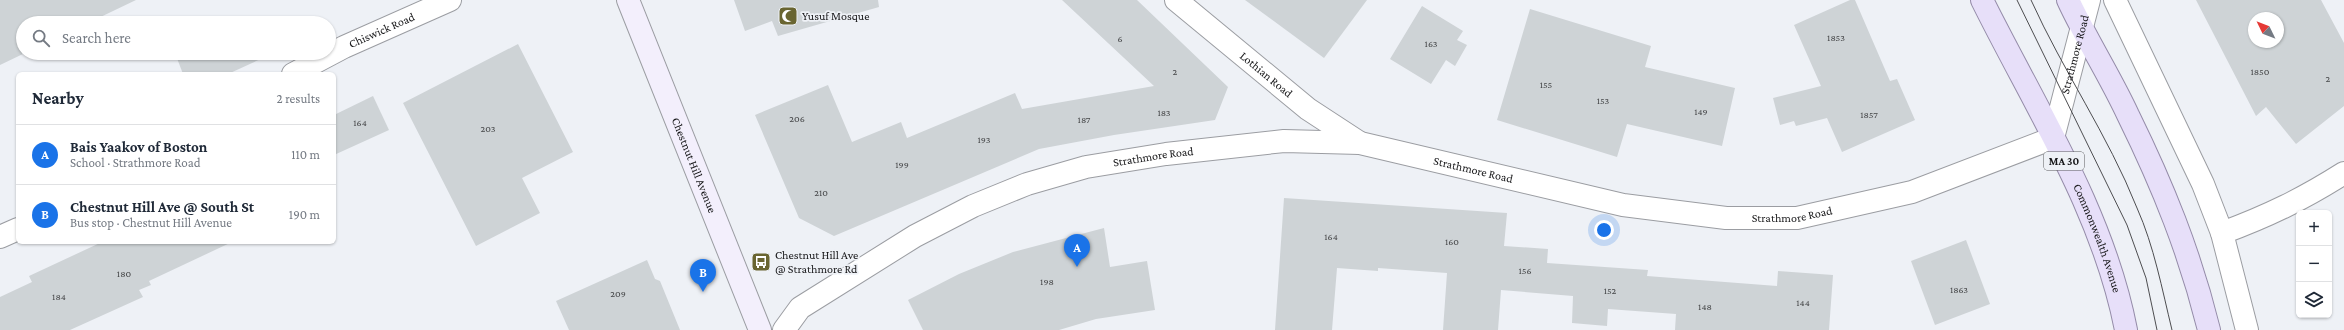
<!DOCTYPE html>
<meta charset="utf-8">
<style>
:root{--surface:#fff;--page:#f6f6f7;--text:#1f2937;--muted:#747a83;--line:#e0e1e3;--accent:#1a73e8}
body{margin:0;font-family:"Crimson Pro",serif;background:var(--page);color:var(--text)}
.controls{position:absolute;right:12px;bottom:12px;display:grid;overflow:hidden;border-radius:6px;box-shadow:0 1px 3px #0004}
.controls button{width:36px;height:36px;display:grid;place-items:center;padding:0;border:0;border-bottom:1px solid var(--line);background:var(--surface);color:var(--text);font:20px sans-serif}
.compass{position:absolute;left:2248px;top:12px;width:36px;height:36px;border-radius:50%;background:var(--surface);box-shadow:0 1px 3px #0004;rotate:313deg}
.you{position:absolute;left:1604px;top:230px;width:14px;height:14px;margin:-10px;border:3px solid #fff;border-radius:50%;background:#1a73e8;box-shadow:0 0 0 6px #1a73e833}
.badge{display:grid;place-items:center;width:26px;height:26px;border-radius:50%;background:var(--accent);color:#fff;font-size:13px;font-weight:700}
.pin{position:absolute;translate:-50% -33px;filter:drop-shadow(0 1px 2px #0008)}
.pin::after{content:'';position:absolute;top:21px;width:14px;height:12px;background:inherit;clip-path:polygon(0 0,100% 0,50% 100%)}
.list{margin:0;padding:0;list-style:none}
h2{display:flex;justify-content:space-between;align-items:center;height:52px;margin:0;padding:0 16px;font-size:17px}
h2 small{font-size:13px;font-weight:400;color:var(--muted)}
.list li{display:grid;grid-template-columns:26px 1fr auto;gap:12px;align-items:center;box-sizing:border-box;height:60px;padding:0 16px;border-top:1px solid var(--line)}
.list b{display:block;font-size:15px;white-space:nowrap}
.list p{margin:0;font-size:13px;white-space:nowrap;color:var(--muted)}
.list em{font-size:13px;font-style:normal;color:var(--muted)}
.icon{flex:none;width:22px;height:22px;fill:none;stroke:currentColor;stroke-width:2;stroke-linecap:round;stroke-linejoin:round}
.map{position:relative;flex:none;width:2344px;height:330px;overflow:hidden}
.search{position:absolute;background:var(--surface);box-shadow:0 1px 3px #0004;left:16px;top:16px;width:320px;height:44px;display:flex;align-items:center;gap:10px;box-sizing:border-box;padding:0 14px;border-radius:22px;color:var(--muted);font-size:15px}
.panel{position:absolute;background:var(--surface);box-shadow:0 1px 3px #0004;left:16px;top:72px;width:320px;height:172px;border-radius:6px}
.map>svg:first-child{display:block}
</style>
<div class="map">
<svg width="2344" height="330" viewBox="0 0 2344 330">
<rect width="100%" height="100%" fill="#eef1f6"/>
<g fill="#ced3d6" fill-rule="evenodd">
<path d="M0,0H136L88,23H23V53H25L0,65Z"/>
<path d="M734,0H878L879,7L778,36L772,21L745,31Z"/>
<path d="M1062,0H1137L1228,87L1215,120L1114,135L1039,149L834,236L799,218L755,115L828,85L852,142L901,122L907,138L1015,93L1022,109L1154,86Z"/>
<path d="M1245,0H1367L1324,58Z"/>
<path d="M1850,0H1855L1890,81L1897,79L1915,120L1842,152L1827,118L1796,126L1794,121L1780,125L1773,98L1821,86L1794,25Z"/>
<path d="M2196,0H2321L2344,43V106L2296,144L2266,107L2256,116ZM2254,18H2278V42H2254Z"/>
<path d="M1422,6L1463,31L1457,40L1467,45L1455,66L1446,60L1431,84L1390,59Z"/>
<path d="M1530,9L1651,46L1645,67L1735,88L1722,146L1627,124L1617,157L1497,120Z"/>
<path d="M518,44L573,152L522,178L540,213L476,246L403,103Z"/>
<path d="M175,53H263L265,57L228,74H183Z"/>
<path d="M373,96L389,130L334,155V115Z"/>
<path d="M1284,198L1507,213L1504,246L1548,249L1547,263L1648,270L1647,276L1777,286L1778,271L1833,275L1829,330H1675L1676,314L1608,309L1607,326L1572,323L1573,296L1501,290L1498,330H1443L1447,273L1378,268V271L1337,268L1332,330H1275Z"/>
<path d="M1104,228L1110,267L1147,261L1155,310L1096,319L1059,330H923L908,300L959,274L1013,252Z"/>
<path d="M1966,240L1990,304L1935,325L1911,261Z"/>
<path d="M102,242H232L149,281L151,285L139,290L143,297L70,330H0V297L32,282L29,276Z"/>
<path d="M647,260L655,279L660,281L680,330H569L556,301Z"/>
</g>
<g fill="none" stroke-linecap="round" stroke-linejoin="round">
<defs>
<g id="minor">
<path id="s1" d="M1176,0L1308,109L1360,143"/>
<path d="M2115,0L2203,184L2222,233L2247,330"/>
<path id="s2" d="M293,74L344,47L450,0"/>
<path d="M2222,233C2268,216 2303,199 2344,173"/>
<path d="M0,237L18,229"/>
<path id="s3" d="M784,330L800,308L915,236L973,206L1027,184L1086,167L1166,154L1284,141L1360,143L1623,205L1726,218H1797L1912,192L2053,138L2089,0"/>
</g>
<g id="secondary">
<path id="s4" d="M628,0L760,330"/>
</g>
<g id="primary">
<path id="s5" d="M1982,0C2035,107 2103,211 2126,330"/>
<path d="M2068,0C2086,39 2110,76 2128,115C2163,186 2190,253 2209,330"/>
</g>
</defs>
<use href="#minor" stroke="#9b9da2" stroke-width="24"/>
<use href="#secondary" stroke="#9b9da2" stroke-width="24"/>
<use href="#primary" stroke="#948ba8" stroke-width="24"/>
<use href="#minor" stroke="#fff" stroke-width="22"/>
<use href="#secondary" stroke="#f3effc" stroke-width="22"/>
<use href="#primary" stroke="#e7dff9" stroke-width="22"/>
<g stroke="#4d4d50" stroke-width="1">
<path d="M2017,0L2127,225L2146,278L2157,330"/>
<path d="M2031,0C2063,71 2108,135 2137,208C2154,246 2162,289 2172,330"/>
</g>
</g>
<defs>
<symbol id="mosque-square" viewBox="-11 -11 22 22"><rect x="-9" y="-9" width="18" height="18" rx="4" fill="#696531" stroke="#eef1f6"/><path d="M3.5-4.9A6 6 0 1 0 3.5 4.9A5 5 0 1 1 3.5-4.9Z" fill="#fff"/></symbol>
<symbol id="bus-square" viewBox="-11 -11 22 22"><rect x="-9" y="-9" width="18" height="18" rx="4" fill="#696531" stroke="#eef1f6"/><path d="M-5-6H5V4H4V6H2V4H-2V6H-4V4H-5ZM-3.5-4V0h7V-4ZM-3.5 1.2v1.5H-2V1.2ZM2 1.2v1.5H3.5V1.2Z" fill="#fff"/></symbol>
</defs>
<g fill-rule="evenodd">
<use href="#mosque-square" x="777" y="5" width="22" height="22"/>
<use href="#bus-square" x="750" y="251" width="22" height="22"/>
</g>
<g text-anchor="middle" stroke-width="3.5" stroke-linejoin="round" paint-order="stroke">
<g font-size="10" fill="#454648">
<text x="1836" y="41">1853</text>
<text x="1120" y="42">6</text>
<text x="1431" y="47">163</text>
<text x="1175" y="75">2</text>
<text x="2260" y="75">1850</text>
<text x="2328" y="82">2</text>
<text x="1546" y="88">155</text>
<text x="1603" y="104">153</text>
<text x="1701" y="115">149</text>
<text x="1164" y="116">183</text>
<text x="1869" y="118">1857</text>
<text x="797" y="122">206</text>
<text x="1084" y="123">187</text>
<text x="360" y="126">164</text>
<text x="488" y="132">203</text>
<text x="984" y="143">193</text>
<text x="902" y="168">199</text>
<text x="821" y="196">210</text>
<text x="1331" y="240">164</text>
<text x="1452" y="245">160</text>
<text x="1525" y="274">156</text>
<text x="124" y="277">180</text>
<text x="1047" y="285">198</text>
<text x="1959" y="293">1863</text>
<text x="1610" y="294">152</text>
<text x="618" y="297">209</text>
<text x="59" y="300">184</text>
<text x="1803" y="306">144</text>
<text x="1705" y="310">148</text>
</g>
<rect fill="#eef1f6" stroke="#58585b" stroke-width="1" x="2044" y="152" width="40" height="18" rx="3"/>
<g font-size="11" font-weight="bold" fill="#171719">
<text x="2064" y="165">MA 30</text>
</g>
<g font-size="12" fill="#171719" stroke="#eef1f6" text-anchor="start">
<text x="802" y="20">Yusuf Mosque</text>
<text x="775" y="259">Chestnut Hill Ave<tspan x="775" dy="14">@ Strathmore Rd</tspan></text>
</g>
<g font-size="12" fill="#171719" stroke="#eef1f6">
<text dy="4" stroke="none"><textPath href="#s2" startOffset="99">Chiswick Road</textPath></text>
<text dy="4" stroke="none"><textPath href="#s3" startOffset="1424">Strathmore Road</textPath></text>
<text dy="4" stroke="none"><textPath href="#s1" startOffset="117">Lothian Road</textPath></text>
<text dy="4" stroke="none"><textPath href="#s3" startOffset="416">Strathmore Road</textPath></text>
<text dy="4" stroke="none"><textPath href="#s4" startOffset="178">Chestnut Hill Avenue</textPath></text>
<text dy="4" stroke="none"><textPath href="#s3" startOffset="740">Strathmore Road</textPath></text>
<text dy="4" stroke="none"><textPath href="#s3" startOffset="1064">Strathmore Road</textPath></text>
<text dy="4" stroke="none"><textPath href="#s5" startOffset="265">Commonwealth Avenue</textPath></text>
</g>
</g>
</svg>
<div class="controls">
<button>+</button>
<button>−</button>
<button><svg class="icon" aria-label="layers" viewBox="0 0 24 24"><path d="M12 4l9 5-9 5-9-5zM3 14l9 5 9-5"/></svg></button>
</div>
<svg class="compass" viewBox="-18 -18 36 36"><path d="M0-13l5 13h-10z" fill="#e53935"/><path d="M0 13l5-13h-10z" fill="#747a83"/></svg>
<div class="you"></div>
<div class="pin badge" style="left:1077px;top:267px">A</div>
<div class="pin badge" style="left:703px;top:292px">B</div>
<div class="search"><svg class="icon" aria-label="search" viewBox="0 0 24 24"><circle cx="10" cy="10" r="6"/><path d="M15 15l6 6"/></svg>Search here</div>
<section class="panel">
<h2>Nearby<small>2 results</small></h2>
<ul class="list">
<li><span class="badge">A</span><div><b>Bais Yaakov of Boston</b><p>School · Strathmore Road</p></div><em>110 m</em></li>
<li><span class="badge">B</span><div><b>Chestnut Hill Ave @ South St</b><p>Bus stop · Chestnut Hill Avenue</p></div><em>190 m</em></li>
</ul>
</section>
</div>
